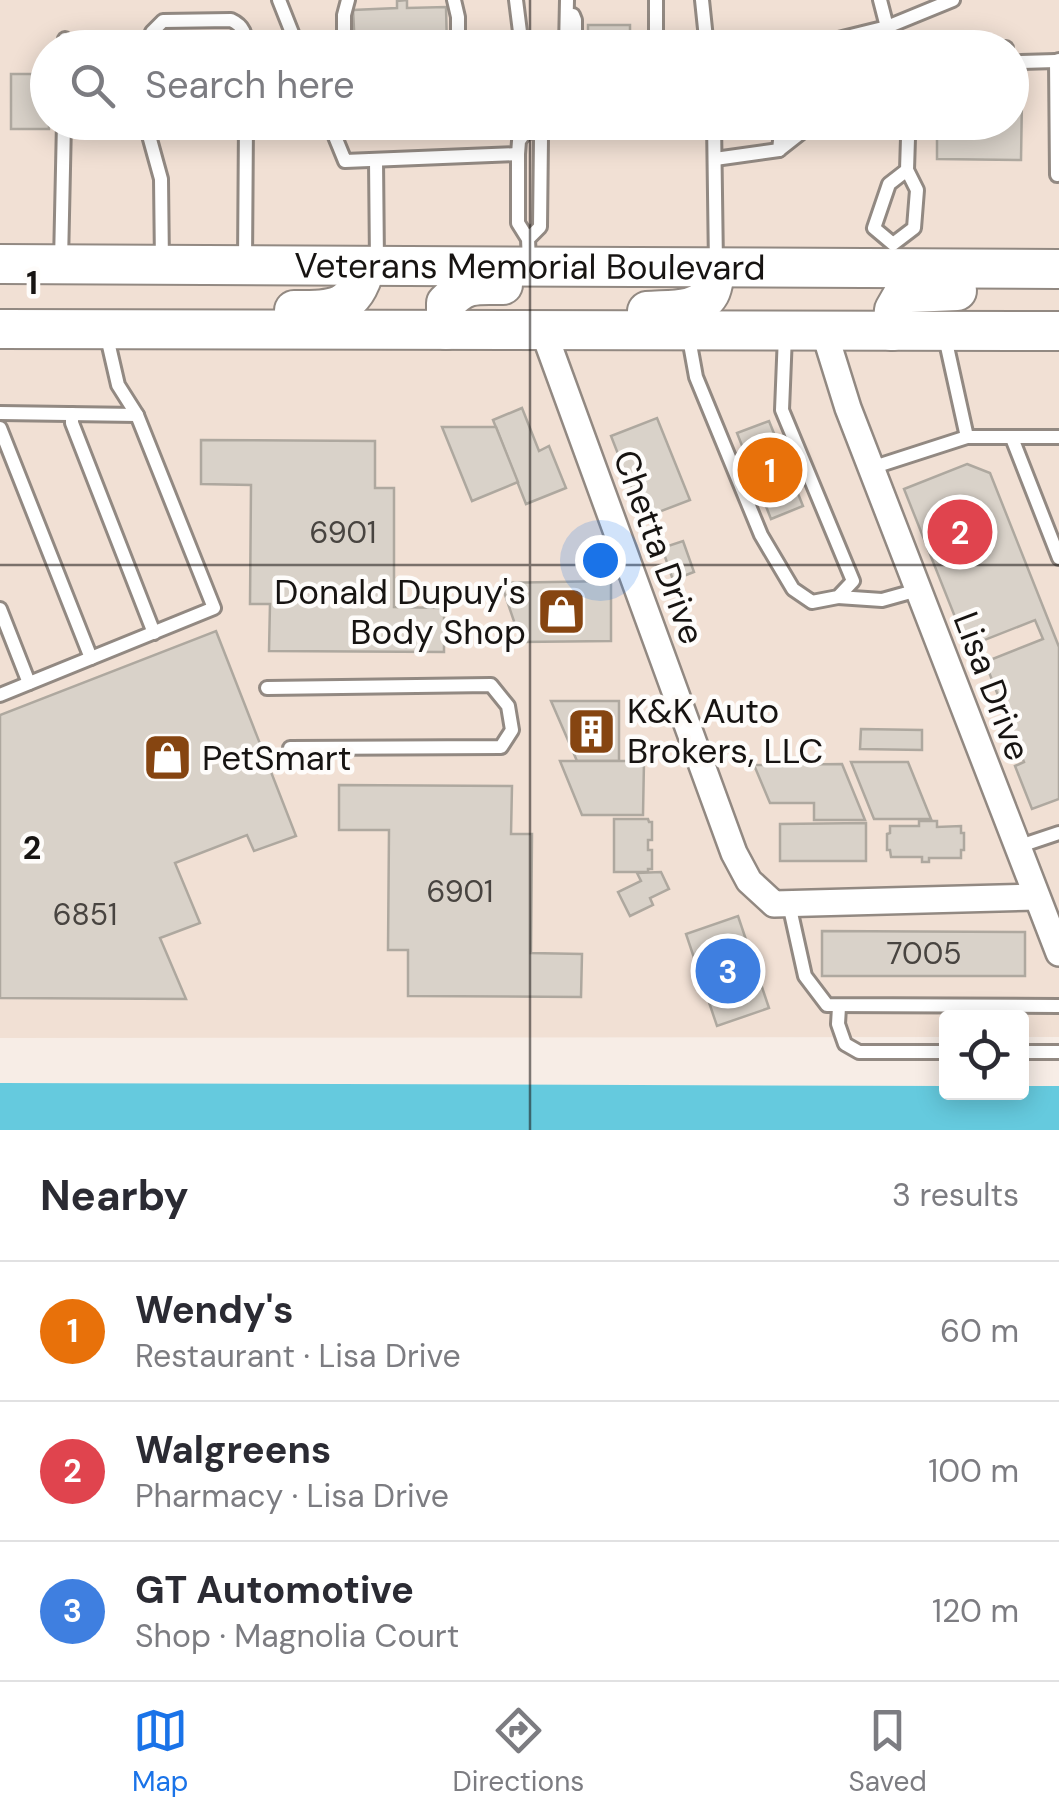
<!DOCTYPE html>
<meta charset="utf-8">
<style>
:root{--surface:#fff;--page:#f7f7f7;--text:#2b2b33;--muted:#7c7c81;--line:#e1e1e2;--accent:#1a73e8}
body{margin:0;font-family:"DM Sans",sans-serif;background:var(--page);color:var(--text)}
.controls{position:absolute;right:30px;bottom:30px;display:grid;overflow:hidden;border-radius:10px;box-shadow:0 5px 25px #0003}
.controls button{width:90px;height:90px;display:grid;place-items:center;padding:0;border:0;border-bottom:2px solid var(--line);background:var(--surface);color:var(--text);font:50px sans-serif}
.you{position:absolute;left:600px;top:560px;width:35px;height:35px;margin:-25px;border:8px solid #fff;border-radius:50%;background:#1a73e8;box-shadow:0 0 0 15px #1a73e833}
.badge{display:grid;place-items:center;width:65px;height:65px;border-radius:50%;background:var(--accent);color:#fff;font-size:32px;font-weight:700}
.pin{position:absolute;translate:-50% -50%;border:5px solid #fff;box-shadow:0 2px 10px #0006}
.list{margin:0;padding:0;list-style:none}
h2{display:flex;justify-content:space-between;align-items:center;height:130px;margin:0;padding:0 40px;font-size:42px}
h2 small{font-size:32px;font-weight:400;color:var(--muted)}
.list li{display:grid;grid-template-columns:65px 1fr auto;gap:30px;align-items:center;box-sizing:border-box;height:140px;padding:0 40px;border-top:2px solid var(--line)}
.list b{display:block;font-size:38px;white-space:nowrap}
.list p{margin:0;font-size:32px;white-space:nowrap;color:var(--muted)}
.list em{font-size:32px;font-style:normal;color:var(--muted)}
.icon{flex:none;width:55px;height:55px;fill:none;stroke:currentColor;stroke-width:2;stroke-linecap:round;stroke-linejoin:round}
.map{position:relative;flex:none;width:1059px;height:1130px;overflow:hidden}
.search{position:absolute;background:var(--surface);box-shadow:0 5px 25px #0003;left:30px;right:30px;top:30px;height:110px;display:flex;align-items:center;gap:25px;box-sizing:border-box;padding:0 35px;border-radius:55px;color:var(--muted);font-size:38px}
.sheet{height:550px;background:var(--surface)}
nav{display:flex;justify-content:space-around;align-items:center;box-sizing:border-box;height:140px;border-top:2px solid var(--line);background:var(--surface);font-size:28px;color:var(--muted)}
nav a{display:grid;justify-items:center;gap:5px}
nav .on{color:var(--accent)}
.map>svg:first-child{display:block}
</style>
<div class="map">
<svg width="1059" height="1130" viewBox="0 0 1059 1130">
<rect width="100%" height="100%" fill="#f7ede6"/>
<path fill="#f1e0d4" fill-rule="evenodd" d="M0,0H1059V1037H1022V1018H946V1037L0,1038ZM48,48H1012V122H48Z"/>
<path fill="#65cade" d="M0,1083L946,1086V1092H1022V1086H1059V1130H0Z"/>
<g fill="#d9d2c9" stroke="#aea89f" stroke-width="2.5">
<path d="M407,0V8L446,7L447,48H353V41H348L347,29H354L353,10L397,8V1Z"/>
<rect x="588" y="25" width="42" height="23"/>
<rect x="170" y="37" width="64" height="11"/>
<path d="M11,74H48L49,129H11Z"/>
<path d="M1012,98H1022L1021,160L937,159V122H1012Z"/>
<rect x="81" y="122" width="41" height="9"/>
<path d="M522,408L539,451L549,446L566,488L526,504L493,420Z"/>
<path d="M657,418L690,500L643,518L611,436Z"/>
<path d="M769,421L803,506L771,519L737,433Z"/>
<path d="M442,427H496L518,482L472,501Z"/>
<path d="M201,440L375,441V488H394V607L444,608V652L269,651L270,604H250L251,485L201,484Z"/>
<path d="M967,464L990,473L1059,647V799L1032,809L1015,766L1024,762L985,662L1043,639L1035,620L967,647L904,489Z"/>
<path d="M683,541L694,572L673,580L662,548Z"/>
<path d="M611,581V641L521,642L501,583Z"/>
<path d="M216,631L296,836L254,851L247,835L175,863L200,923L160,938L186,999L0,998V715Z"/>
<path d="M551,701H619V761H577Z"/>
<path d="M861,729L922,730V750L860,749Z"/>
<path d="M560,761H644L643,815H582Z"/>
<path d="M851,762H908L931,819H874Z"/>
<path d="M842,764L865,820H814V803H770L754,765Z"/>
<path d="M339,785L512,786L511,834H532L531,953L582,954L581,997L408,996V950H388L389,830H339Z"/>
<path d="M614,819H648L649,822H652V840H648V850H652V869H648V872H614Z"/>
<path d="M919,821H937V827L961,826V833H964V850H961V858H929V862H922V857H891L890,850H887V834L890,833V826H919Z"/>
<path d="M866,823V861H780V824Z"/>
<path d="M661,872L669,889L650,898L653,905L630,916L618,892L641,881L637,873Z"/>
<path d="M738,916L769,1008L717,1026L686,934Z"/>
<path d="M822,931L1025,932V976H822Z"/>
</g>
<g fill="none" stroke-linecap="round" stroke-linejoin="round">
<defs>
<g id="service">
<path d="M279,0L298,48"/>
<path d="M454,0L458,17V48"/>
<path d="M516,0L522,48"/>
<path d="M656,0V48"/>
<path d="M702,0L707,48"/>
<path d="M573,15L575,20V48"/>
<path d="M65,48V39"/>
<path d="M147,48L152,32L163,21L231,20C244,26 246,34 246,48"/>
<path d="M344,48V15L348,0"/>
<path d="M566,48L567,0"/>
<path d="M815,48L818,44L887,27L880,0"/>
<path d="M891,48L887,27L953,0"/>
<path d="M942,48H1006"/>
<path d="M1012,69L1021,62L1056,61"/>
<path d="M148,122V132L161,179L162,263"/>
<path d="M329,122L345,161L518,154"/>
<path d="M625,122L714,125"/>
<path d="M714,122L716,265"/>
<path d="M906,122L908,138L907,170L917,190L914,228L893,244L874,228L889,184L907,170"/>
<path d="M779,150L807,128"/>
<path d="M715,159L779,150L782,122"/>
<path d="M376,160L377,262"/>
<path d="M1057,175L1056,61L1059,60"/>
<path d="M528,239L540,227L541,138L530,125L519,141L518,154V223L528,239L529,262"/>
<path d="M61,262L64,122"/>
<path d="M245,263L246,122"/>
<path d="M688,333L696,377L761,535L793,589L812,602L838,597L853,581L782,410L785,335"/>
<path d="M944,333L967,437"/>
<path d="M0,413L137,415"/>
<path d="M72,414V423L154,633"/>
<path d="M0,428L91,658"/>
<path d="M1012,438L1059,558"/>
<path d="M871,468L967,437H1059"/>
<path d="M838,597L882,600L918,590"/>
<path d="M0,609L29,683"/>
<path d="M267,688L491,685L508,706L512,730L501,747L290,748"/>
<path d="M0,695L214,608L137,415L118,385L106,333"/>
<path d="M1017,847L1059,833"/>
<path d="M789,904L805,976L827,1005L1059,1006"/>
<path d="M839,1007L838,1024L845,1044L859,1052H946"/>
<path d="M1022,1052H1059"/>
</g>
<g id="minor">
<path d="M543,330L734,853L749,881L774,904L1036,897"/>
<path d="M824,331L848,408L1059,953"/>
</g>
<g id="primary">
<path id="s1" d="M0,264L1059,269"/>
<path d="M294,310C335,310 354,310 366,266"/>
<path d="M647,311C667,309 699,313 710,293C714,286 714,275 716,267"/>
<path d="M0,329L1059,331"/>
<path d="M446,330V303C466,282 475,285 503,285"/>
<path d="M892,331L894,310L902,296L910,293L957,291"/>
</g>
</defs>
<use href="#service" stroke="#928982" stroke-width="18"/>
<use href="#minor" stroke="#928982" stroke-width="30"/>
<use href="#primary" stroke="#928982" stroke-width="42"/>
<use href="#service" stroke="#fff" stroke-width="12"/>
<use href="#minor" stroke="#fff" stroke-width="25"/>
<use href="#primary" stroke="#fff" stroke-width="38"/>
</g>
<path fill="none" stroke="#171412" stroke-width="2.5" stroke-opacity="0.55" d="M530,0V48M530,122V1130M0,565H1059"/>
<defs>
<symbol id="shop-square" viewBox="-11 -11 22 22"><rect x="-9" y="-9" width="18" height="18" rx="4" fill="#864511" stroke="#fefcfa"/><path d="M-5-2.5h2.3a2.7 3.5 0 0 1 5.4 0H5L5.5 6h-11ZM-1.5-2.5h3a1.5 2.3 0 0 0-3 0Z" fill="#fff"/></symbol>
<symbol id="building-square" viewBox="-11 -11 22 22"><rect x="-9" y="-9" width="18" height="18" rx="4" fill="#864511" stroke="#fefcfa"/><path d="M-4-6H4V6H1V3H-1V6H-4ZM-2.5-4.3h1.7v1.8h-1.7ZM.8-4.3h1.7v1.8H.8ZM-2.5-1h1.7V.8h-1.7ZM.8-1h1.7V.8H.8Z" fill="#fff"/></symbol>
</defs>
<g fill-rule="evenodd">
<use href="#shop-square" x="534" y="584" width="55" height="55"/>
<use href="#building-square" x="564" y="704" width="55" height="55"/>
<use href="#shop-square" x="140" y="730" width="55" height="55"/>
</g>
<g text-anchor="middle" stroke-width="9" stroke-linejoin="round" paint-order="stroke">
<g font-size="30" fill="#484440">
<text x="343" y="543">6901</text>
<text x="460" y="902">6901</text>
<text x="85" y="925">6851</text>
<text x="924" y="964">7005</text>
</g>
<g font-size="35" fill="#171412" stroke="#fefcfa">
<text dy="12" stroke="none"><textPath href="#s1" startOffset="530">Veterans Memorial Boulevard</textPath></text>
<text transform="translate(659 547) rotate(70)" y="12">Chetta Drive</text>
<text transform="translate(992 686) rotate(69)" y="12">Lisa Drive</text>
</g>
<g font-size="35" fill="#171412" stroke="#fefcfa" text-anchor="start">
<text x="526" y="604" text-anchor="end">Donald Dupuy's<tspan x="526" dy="40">Body Shop</tspan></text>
<text x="627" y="723">K&amp;K Auto<tspan x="627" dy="40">Brokers, LLC</tspan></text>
<text x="202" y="770">PetSmart</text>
</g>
</g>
<g font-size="32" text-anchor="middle" font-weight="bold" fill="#171412" stroke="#fefcfa" stroke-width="9" stroke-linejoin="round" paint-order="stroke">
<text x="32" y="294">1</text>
<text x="32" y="859">2</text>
</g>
</svg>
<div class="controls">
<button><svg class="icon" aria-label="locate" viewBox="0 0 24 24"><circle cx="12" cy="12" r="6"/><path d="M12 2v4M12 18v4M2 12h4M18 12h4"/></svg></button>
</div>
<div class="you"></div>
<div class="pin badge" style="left:770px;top:470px;background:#e8710a">1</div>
<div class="pin badge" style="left:960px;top:532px;background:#e0444e">2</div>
<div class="pin badge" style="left:728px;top:971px;background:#3f7fe0">3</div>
<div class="search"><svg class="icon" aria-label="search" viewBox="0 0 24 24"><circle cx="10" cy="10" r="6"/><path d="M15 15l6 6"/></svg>Search here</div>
</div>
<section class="sheet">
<h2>Nearby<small>3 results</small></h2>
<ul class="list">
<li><span class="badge" style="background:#e8710a">1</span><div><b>Wendy's</b><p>Restaurant · Lisa Drive</p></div><em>60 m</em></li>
<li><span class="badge" style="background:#e0444e">2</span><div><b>Walgreens</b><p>Pharmacy · Lisa Drive</p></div><em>100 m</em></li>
<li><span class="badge" style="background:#3f7fe0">3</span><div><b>GT Automotive</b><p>Shop · Magnolia Court</p></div><em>120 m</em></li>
</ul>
</section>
<nav>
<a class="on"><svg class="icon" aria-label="map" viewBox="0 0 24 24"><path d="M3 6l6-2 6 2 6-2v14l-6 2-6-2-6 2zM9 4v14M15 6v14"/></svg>Map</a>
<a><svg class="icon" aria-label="directions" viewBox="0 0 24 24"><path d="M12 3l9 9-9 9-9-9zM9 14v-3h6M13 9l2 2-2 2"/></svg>Directions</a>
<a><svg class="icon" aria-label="saved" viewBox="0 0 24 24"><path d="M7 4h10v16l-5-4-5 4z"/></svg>Saved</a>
</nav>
